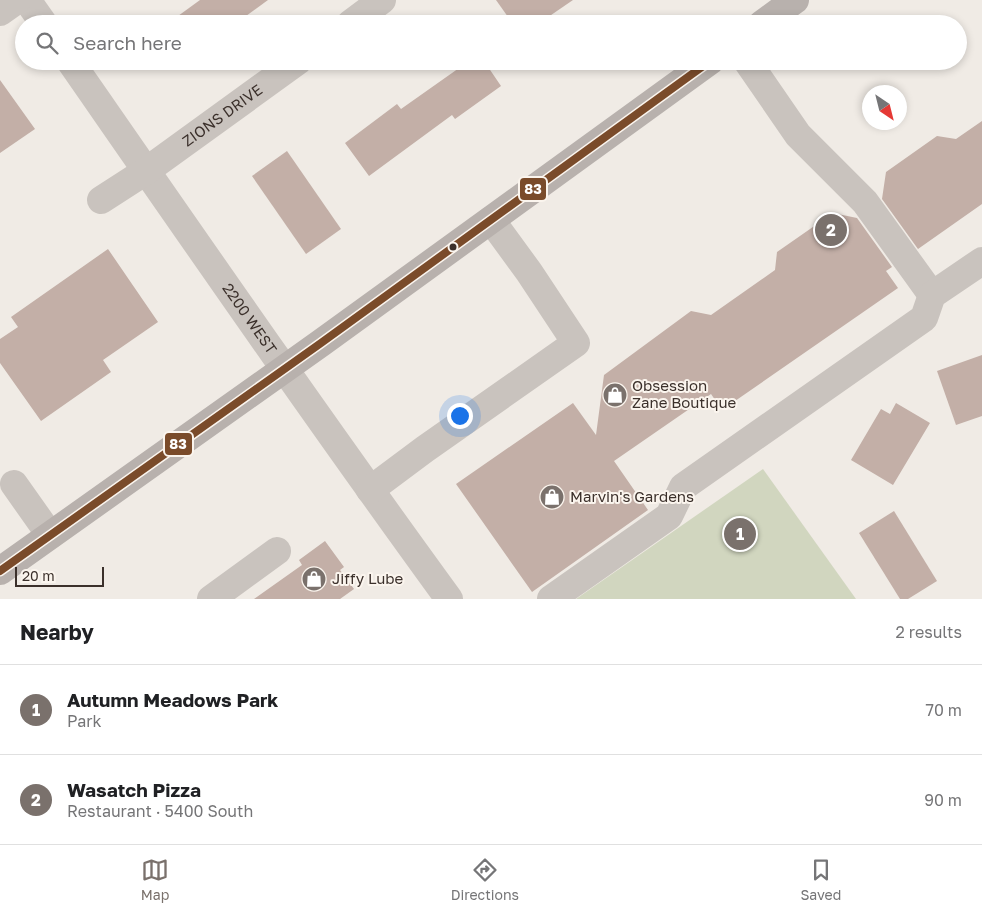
<!DOCTYPE html>
<meta charset="utf-8">
<style>
:root{--surface:#fff;--page:#f6f6f6;--text:#202124;--muted:#757577;--line:#e0e0e0;--accent:#7a716c}
body{margin:0;font-family:"Golos Text",sans-serif;background:var(--page);color:var(--text)}
.compass{position:absolute;left:862px;top:85px;width:45px;height:45px;border-radius:50%;background:var(--surface);box-shadow:0 2px 8px #0003;rotate:145deg}
.scale{position:absolute;left:15px;bottom:12px;width:89px;box-sizing:border-box;padding-left:5px;border:2px solid #3b302b;border-top:0;font-size:14px;line-height:18px;white-space:nowrap;color:#3b302b;-webkit-text-stroke:4px #fbf5ee;paint-order:stroke}
.you{position:absolute;left:459px;top:415px;width:18px;height:18px;margin:-12px;border:4px solid #fff;border-radius:50%;background:#1a73e8;box-shadow:0 0 0 8px #1a73e833}
.badge{display:grid;place-items:center;width:32px;height:32px;border-radius:50%;background:var(--accent);color:#fff;font-size:16px;font-weight:700}
.pin{position:absolute;translate:-50% -50%;border:2px solid #fff;box-shadow:0 1px 5px #0006}
.list{margin:0;padding:0;list-style:none}
h2{display:flex;justify-content:space-between;align-items:center;height:65px;margin:0;padding:0 20px;font-size:21px}
h2 small{font-size:16px;font-weight:400;color:var(--muted)}
.list li{display:grid;grid-template-columns:32px 1fr auto;gap:15px;align-items:center;box-sizing:border-box;height:90px;padding:0 20px;border-top:1px solid var(--line)}
.list b{display:block;font-size:19px;white-space:nowrap}
.list p{margin:0;font-size:16px;white-space:nowrap;color:var(--muted)}
.list em{font-size:16px;font-style:normal;color:var(--muted)}
.icon{flex:none;width:28px;height:28px;fill:none;stroke:currentColor;stroke-width:2;stroke-linecap:round;stroke-linejoin:round}
.map{position:relative;flex:none;width:982px;height:599px;overflow:hidden}
.search{position:absolute;background:var(--surface);box-shadow:0 2px 8px #0003;left:15px;right:15px;top:15px;height:55px;display:flex;align-items:center;gap:12px;box-sizing:border-box;padding:0 18px;border-radius:28px;color:var(--muted);font-size:19px}
.sheet{height:245px;background:var(--surface)}
nav{display:flex;justify-content:space-around;align-items:center;box-sizing:border-box;height:70px;border-top:1px solid var(--line);background:var(--surface);font-size:14px;color:var(--muted)}
nav a{display:grid;justify-items:center;gap:2px}
nav .on{color:var(--accent)}
.map>svg:first-child{display:block}
</style>
<div class="map">
<svg width="982" height="599" viewBox="0 0 982 599">
<rect width="100%" height="100%" fill="#f0ebe5"/>
<path fill="#d1d6bf" d="M763,469L856,599H576Z"/>
<g fill="#c3afa7">
<path d="M200,0H268L235,24H167Z"/>
<path d="M496,0H573L538,24H513Z"/>
<path d="M469,61H484L501,86L455,119L452,115L369,176L345,143L397,104L401,109Z"/>
<path d="M0,80L35,129L0,153Z"/>
<path d="M982,121V204L918,249L882,199L886,172L937,136L956,139Z"/>
<path d="M287,151L341,229L306,254L252,176Z"/>
<path d="M833,213L857,218L892,267L886,271L898,288L722,410L711,394L614,461L648,510L532,592L456,484L573,403L596,435L604,375L691,311L711,315L775,270L777,252Z"/>
<path d="M108,249L158,322L103,360L111,372L41,421L0,363V339L18,327L11,317Z"/>
<path d="M982,355V416L956,425L937,371Z"/>
<path d="M896,403L930,423L893,485L851,460L881,409L890,414Z"/>
<path d="M894,511L937,581L908,599H900L859,533Z"/>
<path d="M325,541L344,567L340,570L354,589L340,599H254L302,565L299,560Z"/>
</g>
<g fill="none" stroke-linecap="round" stroke-linejoin="round">
<g stroke="#c9c3be" stroke-width="28">
<path d="M27,0L44,24"/>
<path d="M0,12L17,0"/>
<path d="M350,24L382,0"/>
<path id="s1" d="M70,61C195,241 320,422 449,599"/>
<path d="M747,61L798,135L865,202L932,295"/>
<path id="s2" d="M101,200L146,171L298,61"/>
<path d="M14,484L50,535"/>
<path d="M370,490L425,449L576,343L529,272L491,220"/>
<path d="M211,599L277,551"/>
<path d="M551,599L669,516L683,487L924,318L932,295L982,261"/>
</g>
<g stroke="#b8b1ad" stroke-width="28">
<path d="M762,24L795,0"/>
<path d="M0,571L321,343L710,61"/>
</g>
<defs>
<path id="bus-1" d="M0,571L321,343L710,61"/>
</defs>
<use href="#bus-1" stroke="#fbf5ee" stroke-width="11"/>
<use href="#bus-1" stroke="#7a4b2a" stroke-width="8"/>
</g>
<defs>
<symbol id="shop-disc" viewBox="-11 -11 22 22"><circle r="9.5" fill="#7a716c" stroke="#fbf5ee"/><path d="M-5-2.5h2.3a2.7 3.5 0 0 1 5.4 0H5L5.5 6h-11ZM-1.5-2.5h3a1.5 2.3 0 0 0-3 0Z" fill="#fff"/></symbol>
</defs>
<g fill-rule="evenodd">
<use href="#shop-disc" x="601" y="381" width="28" height="28"/>
<use href="#shop-disc" x="538" y="483" width="28" height="28"/>
<use href="#shop-disc" x="300" y="565" width="28" height="28"/>
</g>
<circle fill="#3b302b" stroke="#fbf5ee" stroke-width="2" cx="453" cy="247" r="4.5"/>
<g text-anchor="middle" stroke-width="4" stroke-linejoin="round" paint-order="stroke">
<g font-size="15" fill="#3b302b" stroke="#fbf5ee">
<text dy="5" stroke="none"><textPath href="#s2" startOffset="148">ZIONS DRIVE</textPath></text>
<text dy="5" stroke="none"><textPath href="#s1" startOffset="314">2200 WEST</textPath></text>
</g>
<g font-size="15" fill="#3b302b" stroke="#fbf5ee" text-anchor="start">
<text x="632" y="391">Obsession<tspan x="632" dy="17">Zane Boutique</tspan></text>
<text x="570" y="502">Marvin's Gardens</text>
<text x="332" y="584">Jiffy Lube</text>
</g>
</g>
<g stroke="#fbf5ee" stroke-width="2">
<rect x="519" y="177" width="28" height="24" rx="5" fill="#7a4b2a"/>
<rect x="164" y="432" width="29" height="24" rx="5" fill="#7a4b2a"/>
</g>
<g font-size="14" text-anchor="middle" font-weight="bold" fill="#fff">
<text x="533" y="194">83</text>
<text x="178" y="449">83</text>
</g>
</svg>
<svg class="compass" viewBox="-18 -18 36 36"><path d="M0-13l5 13h-10z" fill="#e53935"/><path d="M0 13l5-13h-10z" fill="#757577"/></svg>
<div class="scale">20 m</div>
<div class="you"></div>
<div class="pin badge" style="left:740px;top:534px">1</div>
<div class="pin badge" style="left:831px;top:230px">2</div>
<div class="search"><svg class="icon" aria-label="search" viewBox="0 0 24 24"><circle cx="10" cy="10" r="6"/><path d="M15 15l6 6"/></svg>Search here</div>
</div>
<section class="sheet">
<h2>Nearby<small>2 results</small></h2>
<ul class="list">
<li><span class="badge">1</span><div><b>Autumn Meadows Park</b><p>Park</p></div><em>70 m</em></li>
<li><span class="badge">2</span><div><b>Wasatch Pizza</b><p>Restaurant · 5400 South</p></div><em>90 m</em></li>
</ul>
</section>
<nav>
<a class="on"><svg class="icon" aria-label="map" viewBox="0 0 24 24"><path d="M3 6l6-2 6 2 6-2v14l-6 2-6-2-6 2zM9 4v14M15 6v14"/></svg>Map</a>
<a><svg class="icon" aria-label="directions" viewBox="0 0 24 24"><path d="M12 3l9 9-9 9-9-9zM9 14v-3h6M13 9l2 2-2 2"/></svg>Directions</a>
<a><svg class="icon" aria-label="saved" viewBox="0 0 24 24"><path d="M7 4h10v16l-5-4-5 4z"/></svg>Saved</a>
</nav>
